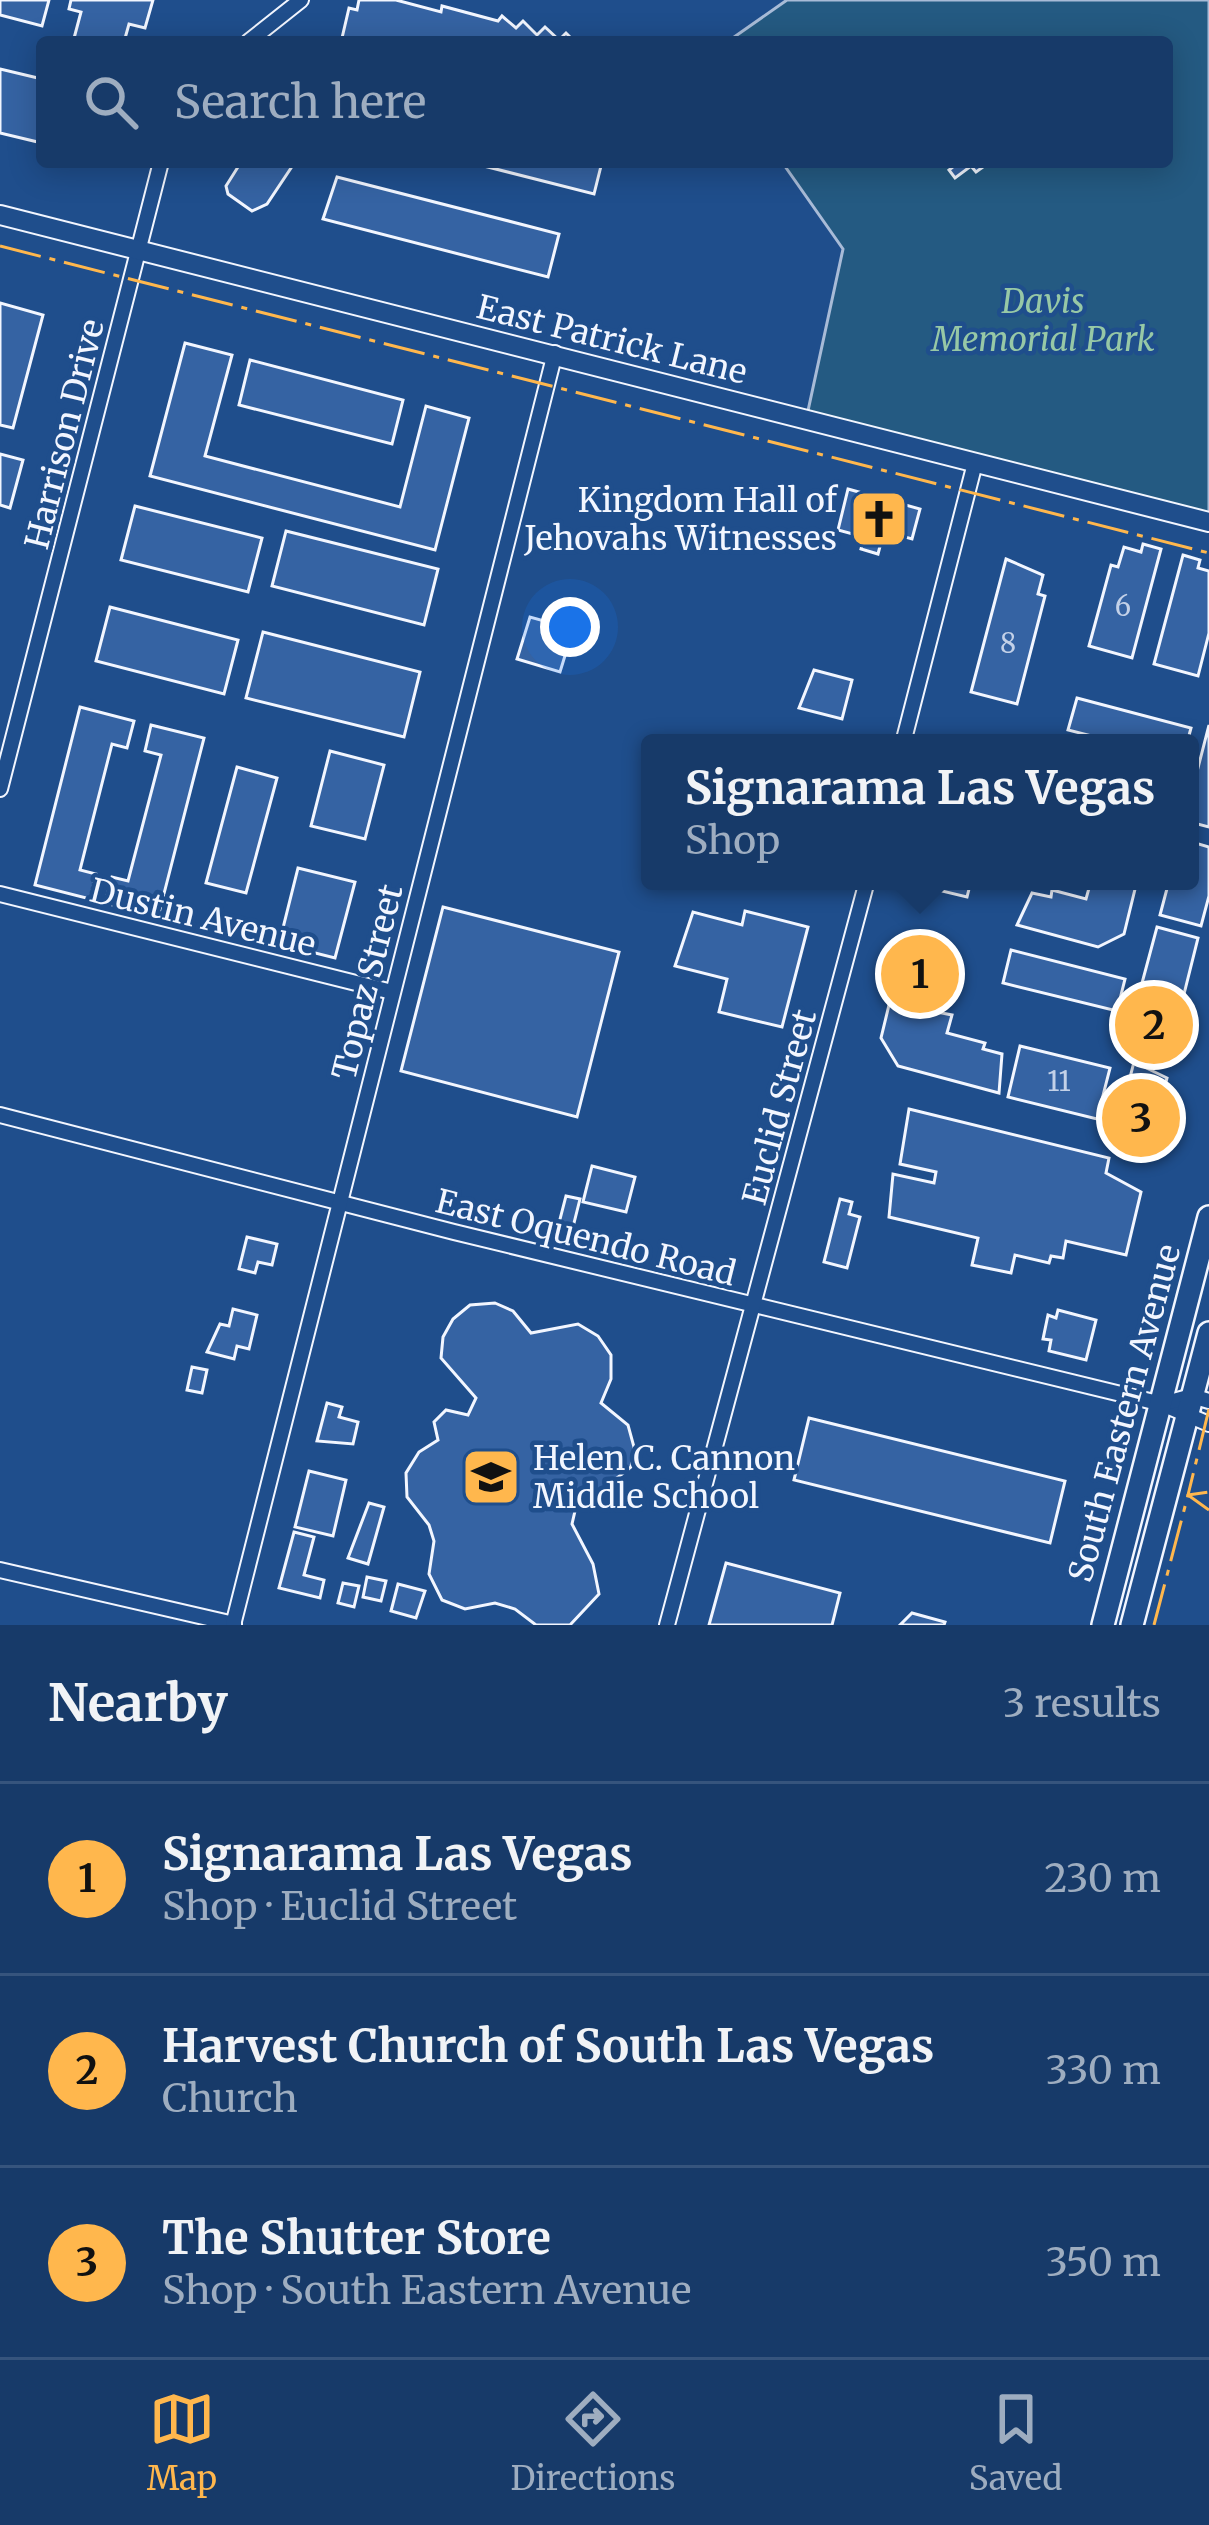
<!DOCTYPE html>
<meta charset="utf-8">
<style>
:root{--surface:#173a69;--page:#20416f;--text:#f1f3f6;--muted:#9eadc0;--line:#36547d;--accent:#ffb74d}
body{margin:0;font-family:Merriweather,serif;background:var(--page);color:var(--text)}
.you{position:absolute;left:570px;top:627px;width:42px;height:42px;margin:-30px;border:9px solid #fff;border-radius:50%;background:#1a73e8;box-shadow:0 0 0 18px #1a73e833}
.badge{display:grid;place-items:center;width:78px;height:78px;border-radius:50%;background:var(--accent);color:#111;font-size:39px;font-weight:700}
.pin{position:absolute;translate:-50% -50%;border:6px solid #fff;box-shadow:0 3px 12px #0006}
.popup{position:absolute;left:641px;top:734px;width:558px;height:156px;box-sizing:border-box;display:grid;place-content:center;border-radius:12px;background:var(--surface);filter:drop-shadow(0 3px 9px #0005);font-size:39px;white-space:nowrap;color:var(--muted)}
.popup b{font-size:45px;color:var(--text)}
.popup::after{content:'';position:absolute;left:50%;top:100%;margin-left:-24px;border:24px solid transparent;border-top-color:var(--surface)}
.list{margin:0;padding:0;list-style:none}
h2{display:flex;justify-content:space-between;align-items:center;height:156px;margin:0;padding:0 48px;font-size:51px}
h2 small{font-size:39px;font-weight:400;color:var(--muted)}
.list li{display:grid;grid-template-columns:78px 1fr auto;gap:36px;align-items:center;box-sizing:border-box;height:192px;padding:0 48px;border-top:3px solid var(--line)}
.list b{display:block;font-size:45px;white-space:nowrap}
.list p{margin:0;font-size:39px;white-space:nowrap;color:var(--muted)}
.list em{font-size:39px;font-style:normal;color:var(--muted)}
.icon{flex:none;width:66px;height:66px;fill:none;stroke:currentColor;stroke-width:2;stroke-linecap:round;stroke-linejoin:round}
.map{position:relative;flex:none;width:1209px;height:1625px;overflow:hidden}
.search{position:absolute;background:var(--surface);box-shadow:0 6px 30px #0003;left:36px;right:36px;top:36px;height:132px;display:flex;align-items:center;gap:30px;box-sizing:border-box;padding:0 42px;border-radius:12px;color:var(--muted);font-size:45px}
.sheet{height:732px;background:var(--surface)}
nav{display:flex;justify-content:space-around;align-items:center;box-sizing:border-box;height:168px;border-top:3px solid var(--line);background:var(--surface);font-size:33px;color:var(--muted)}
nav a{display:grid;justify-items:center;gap:6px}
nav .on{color:var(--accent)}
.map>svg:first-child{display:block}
</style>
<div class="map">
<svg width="1209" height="1625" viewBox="0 0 1209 1625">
<rect width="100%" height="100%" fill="#1f4e8c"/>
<path fill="#245a82" stroke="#a8bbd7" stroke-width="3" d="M787,0H1209V522L806,420L843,249L782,162H1167V42H727Z"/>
<g fill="#3563a3" stroke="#f2f6ff" stroke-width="3">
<path d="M0,0H49L42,26L0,15Z"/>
<path d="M71,0H153L145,28L129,24L124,42H73L81,12L69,9Z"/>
<path d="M359,0H396L441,12L442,6L498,21L502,16L516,28L523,21L537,35L545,27L559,40L566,33L575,42L342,38L349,8L357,10Z"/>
<path d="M0,69L42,79V143L0,133Z"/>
<path d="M231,162H295L267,204L252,211L228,194L226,186L238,167Z"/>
<path d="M468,162H602L594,194Z"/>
<path d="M959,162H990L976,172L971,166L955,178L949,170Z"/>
<path d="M337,177L559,234L548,277L323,219Z"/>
<path d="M0,303L43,315L13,428L0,425Z"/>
<path d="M185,343L232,355L205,456L400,507L426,406L469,418L435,550L150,476Z"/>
<path d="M250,360L403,400L392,444L239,405Z"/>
<path d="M0,454L23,460L10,508L0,505Z"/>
<path d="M848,489L920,509L912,539L884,531L878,554L861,549L864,537L838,530Z"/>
<path d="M135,506L262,538L248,592L121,560Z"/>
<path d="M286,531L438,569L424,625L272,586Z"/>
<path d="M1143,544L1161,549L1132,658L1089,646L1111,565L1118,567L1124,547L1141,552Z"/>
<path d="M1183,555L1200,560L1198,568L1209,571V633L1198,676L1154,664Z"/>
<path d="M1006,559L1043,575L1038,594L1045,596L1017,704L971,692Z"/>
<path d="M110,607L238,640L224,694L96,661Z"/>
<path d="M546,614L556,617L551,641L568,646L560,672L517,659L530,617L544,621Z"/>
<path d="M263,632L420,672L404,737L246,698Z"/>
<path d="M814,670L852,680L842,719L799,708Z"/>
<path d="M1077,698L1191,728L1187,743H1119L1068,730Z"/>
<path d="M80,707L134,721L127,748L112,744L80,870L96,874L90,899L35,885Z"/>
<path d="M151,725L204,738L158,917L105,903L112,877L128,881L161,755L145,751Z"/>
<path d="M1209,725V827L1190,822V799Z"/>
<path d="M330,751L384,765L365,839L311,826Z"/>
<path d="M237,767L277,778L246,893L206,883Z"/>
<path d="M1190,835L1196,836L1195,843L1209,847V896L1201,926L1160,915L1169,881H1190Z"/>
<path d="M298,868L355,882L335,958L279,944Z"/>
<path d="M923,881H971L967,897L921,886Z"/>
<path d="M1091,881H1137L1124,934L1098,947L1017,925L1032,893L1051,897L1052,890L1086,899Z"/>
<path d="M443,907L619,952L577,1117L401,1071Z"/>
<path d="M745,911L808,927L782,1027L719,1012L727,979L675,966L693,912L742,925Z"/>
<path d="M1157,927L1198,938L1179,1014L1172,1012L1167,1031L1148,1026L1147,1033L1130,1028Z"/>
<path d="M906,935L928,940L926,948L945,953L937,1012L952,1015L947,1033L985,1043L983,1049L1002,1054L999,1093L898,1066L881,1038Z"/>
<path d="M1011,950L1125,979L1117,1011L1003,983Z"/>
<path d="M1020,1046L1110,1068L1097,1119L1008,1097Z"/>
<path d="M1134,1062L1167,1078L1162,1097L1168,1099L1154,1154L1113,1144Z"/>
<path d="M909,1109L1109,1158L1106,1173L1141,1192L1126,1255L1066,1241L1063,1258L1051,1256L1049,1263L1015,1255L1011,1273L972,1265L978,1238L889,1217L893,1174L934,1183L936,1172L900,1164Z"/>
<path d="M592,1166L635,1177L626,1212L583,1202Z"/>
<path d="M566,1196L580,1199L572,1231L558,1227Z"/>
<path d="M840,1199L852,1202L849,1214L860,1217L847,1268L824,1262Z"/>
<path d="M247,1237L277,1244L272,1265L258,1262L255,1273L239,1269Z"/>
<path d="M495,1303L513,1311L531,1333L578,1324L598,1336L611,1355V1379L601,1403L628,1425L634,1447L631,1467L575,1511L572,1524L593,1564L599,1594L570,1625H536L515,1609L495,1603L465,1609L442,1600L429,1574L434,1541L429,1525L407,1497L406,1473L419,1452L438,1440L434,1422L446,1410L468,1415L476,1398L441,1358L443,1337L453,1319L470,1305Z"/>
<path d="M233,1309L257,1315L249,1349L237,1346L234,1359L207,1352L220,1324L229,1326Z"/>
<path d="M1058,1310L1096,1320L1086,1360L1049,1351L1051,1340L1043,1339L1048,1315L1056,1318Z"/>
<path d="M192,1367L207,1370L202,1393L187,1390Z"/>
<path d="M327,1403L342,1407L339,1417L358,1422L353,1444L317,1441Z"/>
<path d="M809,1418L1065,1481L1050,1543L794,1480Z"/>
<path d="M309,1471L346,1480L333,1536L295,1527Z"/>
<path d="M369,1503L384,1507L368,1564L348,1558Z"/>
<path d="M294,1532L314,1537L304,1575L324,1580L320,1598L279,1588Z"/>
<path d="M726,1563L840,1593L832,1625H709Z"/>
<path d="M367,1577L386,1581L381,1601L363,1597Z"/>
<path d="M343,1583L359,1586L354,1607L338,1603Z"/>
<path d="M398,1584L425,1591L416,1618L391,1611Z"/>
<path d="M912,1613L945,1622L944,1625H900Z"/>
</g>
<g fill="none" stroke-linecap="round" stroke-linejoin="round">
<defs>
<g id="minor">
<path d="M248,42L301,0"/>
<path d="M903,743L974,467"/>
<path d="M0,789L161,162"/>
<path d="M0,894L392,992"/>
<path d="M0,1115L454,1232L1162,1404L1209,1424"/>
<path d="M1162,1404L1192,1396L1209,1401"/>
<path d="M0,1570L234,1624"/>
<path d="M233,1625L555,353"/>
<path d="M667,1625L867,881"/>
</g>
<path id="secondary" d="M0,215L1209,522"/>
<g id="primary">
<path d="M1103,1625L1209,1217"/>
<path d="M1132,1625L1209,1333"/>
</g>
</defs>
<use href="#minor" stroke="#f2f6ff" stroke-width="18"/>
<use href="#secondary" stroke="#f2f6ff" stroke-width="22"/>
<use href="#primary" stroke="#f2f6ff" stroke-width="26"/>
<use href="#minor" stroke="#1f4e8c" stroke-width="14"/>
<use href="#secondary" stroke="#1f4e8c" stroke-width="18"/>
<use href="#primary" stroke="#1f4e8c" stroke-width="21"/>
<g stroke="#ffb74d" stroke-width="3" stroke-dasharray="42 9 6 9" stroke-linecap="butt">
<path d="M0,246L1209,553"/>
<path d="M1209,1409L1188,1495L1209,1492"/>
<path d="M1154,1625L1188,1495L1209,1510"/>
</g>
</g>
<defs>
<symbol id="church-square" viewBox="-11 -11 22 22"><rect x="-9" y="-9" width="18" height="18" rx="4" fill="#ffb74d" stroke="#1f4e8c"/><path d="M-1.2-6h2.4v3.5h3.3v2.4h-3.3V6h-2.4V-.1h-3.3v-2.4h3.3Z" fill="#111"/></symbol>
<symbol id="school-square" viewBox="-11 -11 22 22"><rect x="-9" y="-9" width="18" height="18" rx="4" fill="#ffb74d" stroke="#1f4e8c"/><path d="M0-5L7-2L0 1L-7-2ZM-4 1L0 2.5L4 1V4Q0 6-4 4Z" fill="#111"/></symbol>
</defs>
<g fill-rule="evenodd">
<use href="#church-square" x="846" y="486" width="66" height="66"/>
<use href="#school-square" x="458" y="1444" width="66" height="66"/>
</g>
<g text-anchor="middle" stroke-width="9" stroke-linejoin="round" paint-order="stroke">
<g font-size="27" fill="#c3d1e8">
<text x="1123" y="616">6</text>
<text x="1008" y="653">8</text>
<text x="1059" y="1091">11</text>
</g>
<g font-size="33" font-style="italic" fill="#97c8a6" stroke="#1f4e8c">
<text x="1043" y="313">Davis<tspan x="1043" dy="38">Memorial Park</tspan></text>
</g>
<g font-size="33" fill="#f2f6ff" stroke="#1f4e8c">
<text transform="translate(612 339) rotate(14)" y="12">East Patrick Lane</text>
<text transform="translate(64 434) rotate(-76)" y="12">Harrison Drive</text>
<text transform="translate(203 917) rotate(14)" y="12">Dustin Avenue</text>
<text transform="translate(367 982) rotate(-76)" y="12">Topaz Street</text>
<text transform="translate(779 1107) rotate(-75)" y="12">Euclid Street</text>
<text transform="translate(586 1237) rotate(14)" y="12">East Oquendo Road</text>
<text transform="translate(1124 1413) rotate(-75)" y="12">South Eastern Avenue</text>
</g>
<g font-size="33" fill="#f2f6ff" stroke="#1f4e8c" text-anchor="end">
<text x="837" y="512">Kingdom Hall of<tspan x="837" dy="38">Jehovahs Witnesses</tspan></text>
<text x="533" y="1470" text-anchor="start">Helen C. Cannon<tspan x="533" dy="38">Middle School</tspan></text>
</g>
</g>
</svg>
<div class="you"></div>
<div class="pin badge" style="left:920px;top:974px">1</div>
<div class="popup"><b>Signarama Las Vegas</b>Shop</div>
<div class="pin badge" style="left:1154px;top:1025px">2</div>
<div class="pin badge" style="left:1141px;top:1118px">3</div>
<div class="search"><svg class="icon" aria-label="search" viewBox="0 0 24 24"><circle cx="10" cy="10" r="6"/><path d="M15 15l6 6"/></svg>Search here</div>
</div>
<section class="sheet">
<h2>Nearby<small>3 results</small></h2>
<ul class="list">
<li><span class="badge">1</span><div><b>Signarama Las Vegas</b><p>Shop · Euclid Street</p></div><em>230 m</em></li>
<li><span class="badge">2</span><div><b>Harvest Church of South Las Vegas</b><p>Church</p></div><em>330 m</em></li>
<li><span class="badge">3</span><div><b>The Shutter Store</b><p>Shop · South Eastern Avenue</p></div><em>350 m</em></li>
</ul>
</section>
<nav>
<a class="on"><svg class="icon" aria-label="map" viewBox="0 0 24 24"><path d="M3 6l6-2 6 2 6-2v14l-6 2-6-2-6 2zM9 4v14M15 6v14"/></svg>Map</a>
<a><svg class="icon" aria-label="directions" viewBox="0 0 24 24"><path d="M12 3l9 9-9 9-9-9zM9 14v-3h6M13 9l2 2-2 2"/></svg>Directions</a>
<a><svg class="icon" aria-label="saved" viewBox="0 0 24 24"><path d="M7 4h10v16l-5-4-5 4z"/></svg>Saved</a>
</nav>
